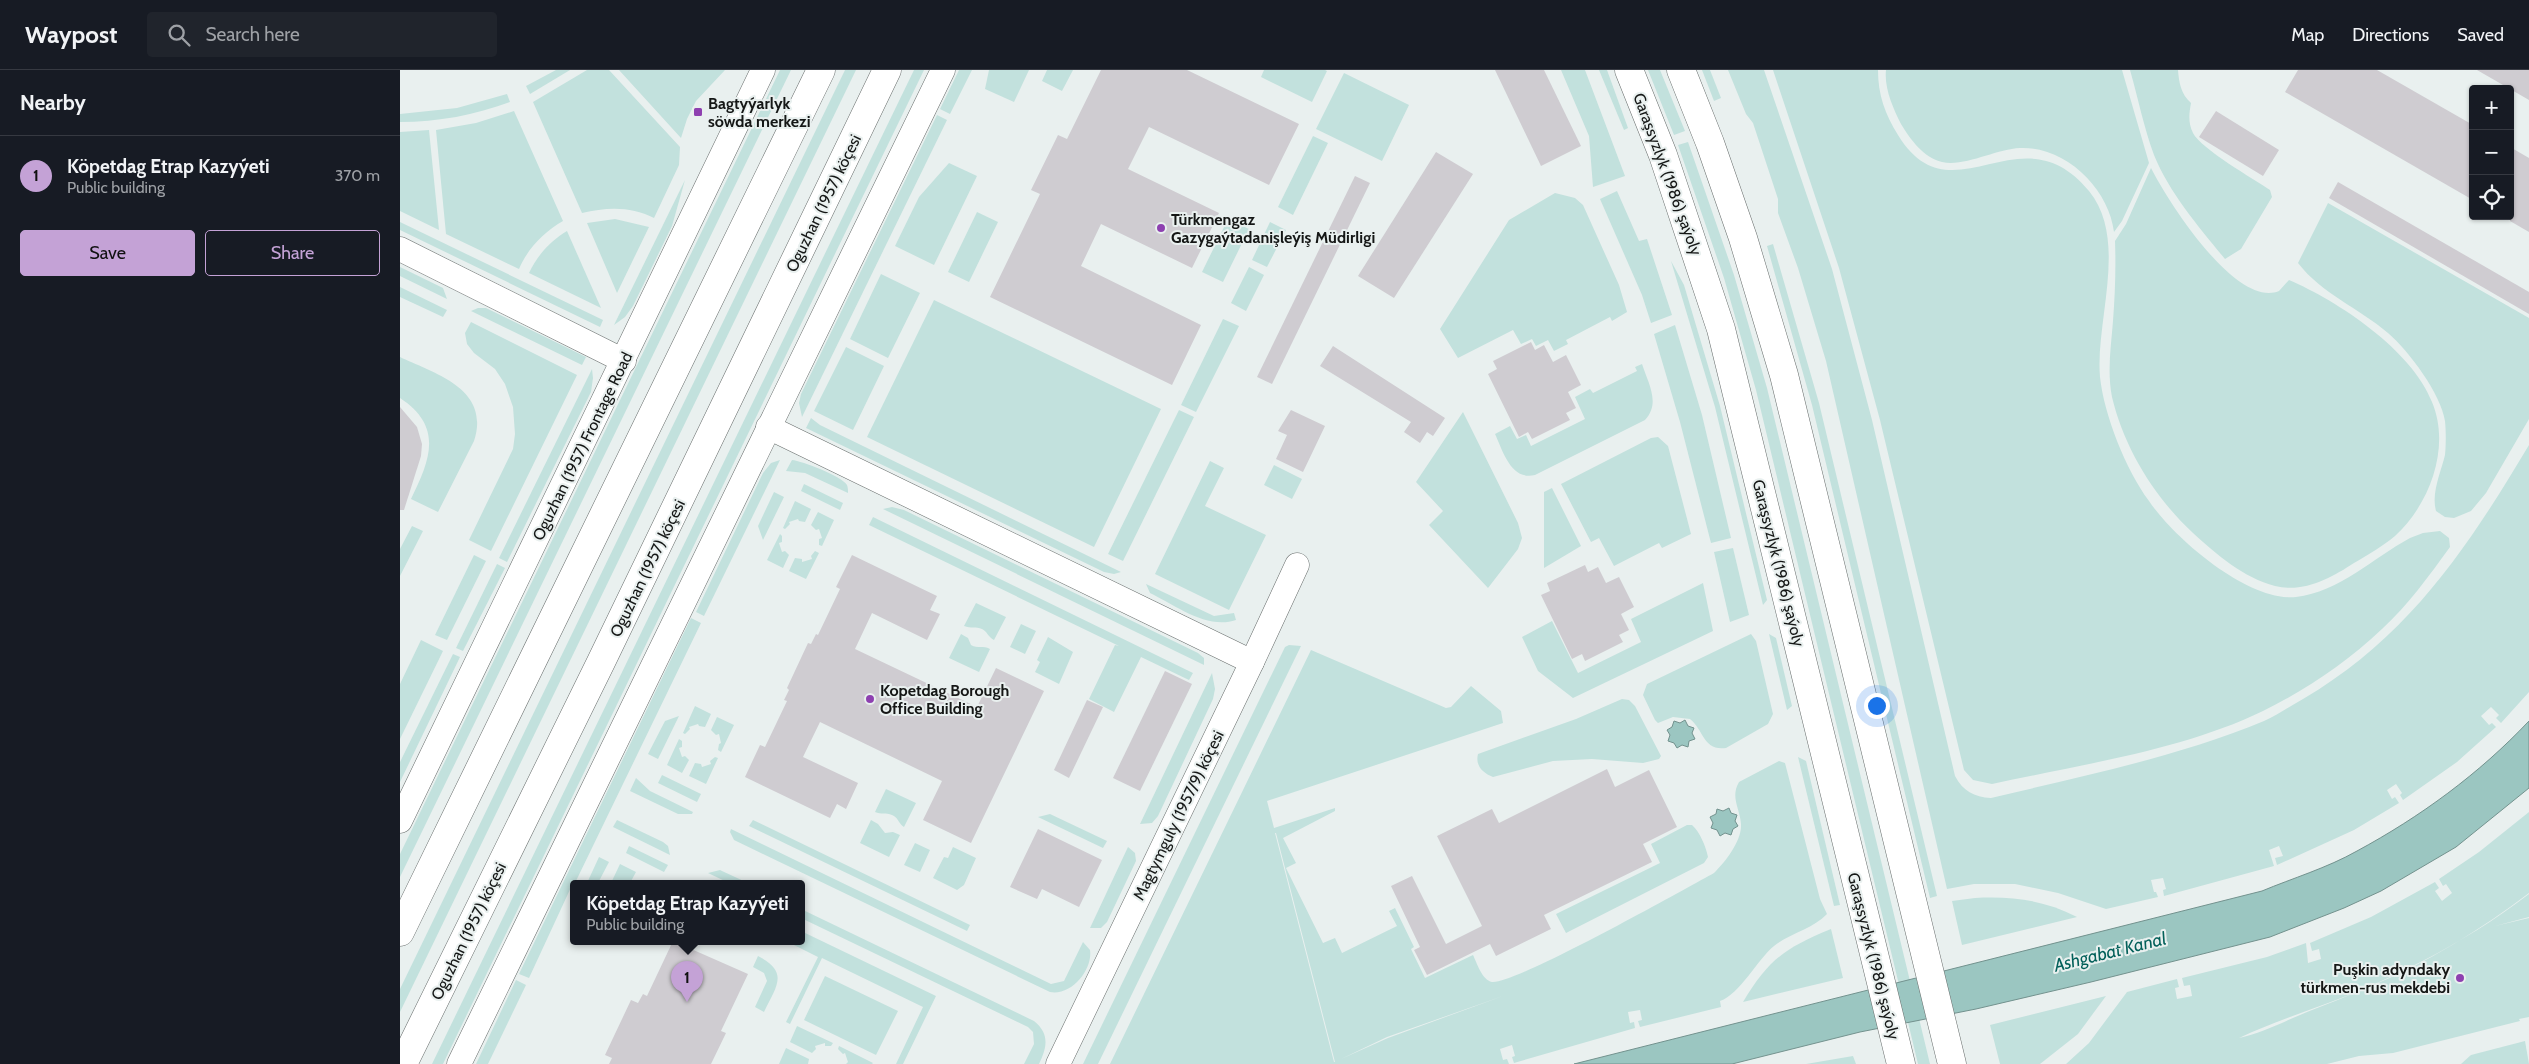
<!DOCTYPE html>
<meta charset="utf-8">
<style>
:root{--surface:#171b24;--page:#20242c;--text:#f1f3f6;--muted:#9ea1a6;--line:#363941;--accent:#c4a2d6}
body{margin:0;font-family:Cabin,sans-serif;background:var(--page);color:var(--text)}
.controls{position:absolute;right:15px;top:15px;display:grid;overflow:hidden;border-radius:5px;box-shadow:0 1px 4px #0004}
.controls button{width:45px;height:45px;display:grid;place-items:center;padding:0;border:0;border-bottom:1px solid var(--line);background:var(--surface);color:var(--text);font:25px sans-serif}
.you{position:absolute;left:1476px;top:635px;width:18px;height:18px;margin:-12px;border:4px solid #fff;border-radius:50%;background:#1a73e8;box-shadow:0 0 0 8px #1a73e833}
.badge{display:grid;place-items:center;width:32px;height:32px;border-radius:50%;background:var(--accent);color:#111;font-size:16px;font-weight:700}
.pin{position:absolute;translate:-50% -41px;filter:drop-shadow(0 1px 2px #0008)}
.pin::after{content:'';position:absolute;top:26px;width:18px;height:15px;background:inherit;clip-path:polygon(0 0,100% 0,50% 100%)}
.popup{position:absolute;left:170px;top:810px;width:235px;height:65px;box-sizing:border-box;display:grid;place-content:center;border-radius:5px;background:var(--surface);filter:drop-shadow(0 1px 4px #0005);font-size:16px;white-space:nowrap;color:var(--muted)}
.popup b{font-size:19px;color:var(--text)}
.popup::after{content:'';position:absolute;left:50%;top:100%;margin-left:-10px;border:10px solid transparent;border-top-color:var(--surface)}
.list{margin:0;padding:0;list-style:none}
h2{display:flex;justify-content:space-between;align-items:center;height:65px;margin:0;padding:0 20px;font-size:21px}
h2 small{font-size:16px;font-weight:400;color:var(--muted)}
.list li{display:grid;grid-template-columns:32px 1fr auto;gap:15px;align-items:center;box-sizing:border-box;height:80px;padding:0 20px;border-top:1px solid var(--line)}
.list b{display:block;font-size:19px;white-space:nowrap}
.list p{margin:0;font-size:16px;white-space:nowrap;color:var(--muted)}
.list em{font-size:16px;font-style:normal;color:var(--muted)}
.actions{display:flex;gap:10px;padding:15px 20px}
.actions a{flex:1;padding:11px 0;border:1px solid var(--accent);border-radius:5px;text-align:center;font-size:18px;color:var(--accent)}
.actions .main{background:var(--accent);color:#111}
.icon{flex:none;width:28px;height:28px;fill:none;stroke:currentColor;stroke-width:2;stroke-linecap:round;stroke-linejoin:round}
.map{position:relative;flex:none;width:2129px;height:994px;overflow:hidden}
header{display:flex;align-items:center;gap:30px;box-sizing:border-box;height:70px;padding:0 25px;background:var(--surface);border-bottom:1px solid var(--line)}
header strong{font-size:24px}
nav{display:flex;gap:28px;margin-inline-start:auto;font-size:18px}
.search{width:350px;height:45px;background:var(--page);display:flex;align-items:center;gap:12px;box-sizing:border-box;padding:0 18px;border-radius:5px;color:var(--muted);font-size:19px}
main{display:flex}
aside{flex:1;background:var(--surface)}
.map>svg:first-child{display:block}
</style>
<header>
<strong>Waypost</strong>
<div class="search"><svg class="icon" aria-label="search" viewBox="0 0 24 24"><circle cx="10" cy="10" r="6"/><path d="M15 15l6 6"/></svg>Search here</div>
<nav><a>Map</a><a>Directions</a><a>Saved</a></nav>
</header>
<main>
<aside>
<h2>Nearby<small></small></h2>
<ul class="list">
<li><span class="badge">1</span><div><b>Köpetdag Etrap Kazyýeti</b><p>Public building</p></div><em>370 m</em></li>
</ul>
<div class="actions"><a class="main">Save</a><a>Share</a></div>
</aside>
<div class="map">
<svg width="2129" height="994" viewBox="0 0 2129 994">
<rect width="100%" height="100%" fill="#e9f0ef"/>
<g fill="#c2e1dd" fill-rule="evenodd">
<path d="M156,0H170L130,24L126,16Z"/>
<path d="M187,0H209L280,77L279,95L254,148C231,136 207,137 182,143L133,32Z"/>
<path d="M219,0H325L296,31L287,49L281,68Z"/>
<path d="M380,0H391L0,807V784Z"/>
<path d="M445,0H456L0,942V919Z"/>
<path d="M514,0H524L43,994H32Z"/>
<path d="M559,0H572L550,44L540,39Z"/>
<path d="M589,0H629L614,32L585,19Z"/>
<path d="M647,0H673L662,21L642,11Z"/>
<path d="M864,0H925L927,1L912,32L861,7Z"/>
<path d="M1161,0H1185L1225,106L1193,117L1189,66Z"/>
<path d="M1199,0H1207L1228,58L1224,60Z"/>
<path d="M1248,0H1260L1285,61L1274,65Z"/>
<path d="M1302,0H1310L1321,28L1314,31Z"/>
<path d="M1328,0H1364L1432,199L1472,350L1555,706C1563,721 1574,727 1591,728C1683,706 1777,687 1864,651C1878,645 1890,636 1903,629C2009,567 2068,477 2129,375V622L2101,653L2096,648L2099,645L2091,637L2081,646L2089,655L2092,653L2096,657L2057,692L2003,730L2000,725L2002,723L1996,714L1987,720L1992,729L1995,727L1999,733L1954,760L1877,795L1875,788L1883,786L1879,776L1869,780L1874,796L1764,826L1763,820L1766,819L1763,808L1751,810L1754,822H1756L1758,827L1706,839L1658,823L1615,814H1574L1547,819L1426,291L1398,198L1378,143V129L1353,53L1346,44Z"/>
<path d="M1373,0H1478C1478,25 1485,44 1498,65C1552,153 1620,37 1689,121C1729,170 1695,251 1700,307C1704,345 1726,400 1749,431C1774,468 1848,532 1896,527C1939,522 1973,488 2010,468L2023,463L2040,461L2049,468L2050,477C2029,506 2008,535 1982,559C1947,592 1906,620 1863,641C1783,680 1679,695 1592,714L1573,710L1564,700L1480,350L1439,198Z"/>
<path d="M1486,0H1722L1749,93L1722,151L1714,162C1709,119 1666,76 1620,78C1596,79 1565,97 1542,92C1524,88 1510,69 1501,54C1493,38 1484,18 1486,0Z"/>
<path d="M1730,0H1778C1779,13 1781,24 1791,33C1789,44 1788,53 1793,63C1801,79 1854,109 1870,120L1872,127L1841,179L1825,189C1799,157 1770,124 1754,85C1744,58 1738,28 1730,0Z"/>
<path d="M944,3L1009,35L982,91L916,59Z"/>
<path d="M107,24L110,32C75,45 38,52 0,52V44L57,38Z"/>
<path d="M114,41L163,151C144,162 128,178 119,199L46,164L36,60L76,53Z"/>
<path d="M537,45L547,50L402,347L399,333L401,324Z"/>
<path d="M29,60L39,160L0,141V62Z"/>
<path d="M913,66L928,73L893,145L878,137Z"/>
<path d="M1288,72L1334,205L1367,318L1530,994H1518L1356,320L1324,208L1278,75Z"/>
<path d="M549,93L577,106L534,195L495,176L519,127Z"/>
<path d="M1751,98C1767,130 1836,239 1879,221L1889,210C1938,231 2012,280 2032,332C2051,377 2030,434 1995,466C1983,476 1968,485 1954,493C1931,508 1904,523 1875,516C1844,508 1816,484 1793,463C1755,428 1724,378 1712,327C1707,301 1711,277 1713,251C1715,225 1716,198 1715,171L1726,154Z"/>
<path d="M285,110L272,156L233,236L225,247L214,255Z"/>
<path d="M1217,121L1239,171L1247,169L1272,245L1251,253L1242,225L1200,129Z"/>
<path d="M1155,123L1175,128L1183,135L1219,215L1227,242L1212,251L1210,247L1166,270L1168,274L1154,281L1148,270L1136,276L1132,269L1121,274L1113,260L1058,288L1040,259L1109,150Z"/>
<path d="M1928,133L2129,248V349L2086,423L2071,441L2054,448L2045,447L2036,441C2031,423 2041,402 2045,385C2046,375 2046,361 2045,351C2041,324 2009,281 1988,263C1959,238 1922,224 1898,193Z"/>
<path d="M577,142L598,152L569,212L548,202Z"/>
<path d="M215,149L249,157L217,223L187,153Z"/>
<path d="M828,149L849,159L823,212L802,202Z"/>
<path d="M0,152L203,250L200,257L0,160Z"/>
<path d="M870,152L886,160L867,197L852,190Z"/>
<path d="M167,161L201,238L129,203C137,186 150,171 167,161Z"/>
<path d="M1373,174L1419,333L1537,826L1530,828L1412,335L1367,176Z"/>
<path d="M1271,191L1284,215L1320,336L1367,530L1363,535L1315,337Z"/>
<path d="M0,197L43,218L47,229L0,206Z"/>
<path d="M849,197L864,205L846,241L831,233Z"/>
<path d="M481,204L520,223L488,288L450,269Z"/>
<path d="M0,217L47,240L43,247L0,227Z"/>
<path d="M534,230L761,339L694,477L467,367Z"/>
<path d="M78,238H86L186,287L182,295L71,241Z"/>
<path d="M823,249L839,256L796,342L781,335Z"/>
<path d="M71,252L177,305L91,481L69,470L113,379L115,364L113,337L105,314L95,299L74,283L67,274L65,263Z"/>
<path d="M1275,255L1302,345L1331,468L1311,473L1280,352L1254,264Z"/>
<path d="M446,277L484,296L453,360L414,341Z"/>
<path d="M0,287C36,304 91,319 74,371L38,442L11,429C30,390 44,357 0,328Z"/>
<path d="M1242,294C1248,313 1261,333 1245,350L1135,405C1111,411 1103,381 1095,364L1110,356L1117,369L1126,365L1131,376L1185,349L1175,327L1190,319L1193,323L1237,301L1235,297Z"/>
<path d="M192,299L193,308L191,322L107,492L99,488Z"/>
<path d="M779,340L794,347L723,491L708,484Z"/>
<path d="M1063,342L1118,453L1122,468L1118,479L1088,518L1029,455L1043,441L1016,412Z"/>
<path d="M411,348L420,355L721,502L714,504L704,502L406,358Z"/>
<path d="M1258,367L1268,376L1291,464L1262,478L1259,473L1214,496L1199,468L1191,472L1161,414L1251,368Z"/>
<path d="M380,390L304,546L296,542L363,403L371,393Z"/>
<path d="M392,390C402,391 442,406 447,415C448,418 448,420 448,423L405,403L386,401Z"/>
<path d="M810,391L824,398L805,436L866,465L829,540L755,504Z"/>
<path d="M874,395L902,409L892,429L864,415Z"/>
<path d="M404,414L443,433L440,440L401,421Z"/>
<path d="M1152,418L1181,476L1144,498V422Z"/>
<path d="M374,422L384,427L363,470L358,456Z"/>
<path d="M395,431L411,439L405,452L399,451L398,449L389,452L390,454L385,459L383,458Z"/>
<path d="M492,437L504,440L798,583L804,588V595L483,439Z"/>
<path d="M418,442L434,450L422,476L419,475V469L422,468L419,459L416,460L411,455Z"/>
<path d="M473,447L793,603L789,610L741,587L714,642L689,629L715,575L719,576L469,455Z"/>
<path d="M12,456L23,461L0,506V479Z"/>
<path d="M380,464L382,466V472L379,473L382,482L385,481L389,485L383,498L367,490Z"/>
<path d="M1333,478L1349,545L1330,552L1314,482Z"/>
<path d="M415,481L419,483L406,509L389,501L395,488L402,489V492L412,489L411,486Z"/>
<path d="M74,485L86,491L47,570L35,565Z"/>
<path d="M97,494L105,498L63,581L56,578Z"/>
<path d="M1303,513L1313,561L1173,628L1138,601L1122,567L1152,551L1178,603L1241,572L1231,549Z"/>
<path d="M746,514L814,546L834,543L836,550C807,560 775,535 750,523Z"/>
<path d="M576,533L606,547L594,570C588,567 587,561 582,559C576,556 571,559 564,556Z"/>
<path d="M291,548L301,553L175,813H173L129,908L119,904Z"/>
<path d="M621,554L636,561L625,584L610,577Z"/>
<path d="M561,564L568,568L571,575C578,579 583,575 590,579L579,602L549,588Z"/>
<path d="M1351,564L1356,571L1373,644L1368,654L1326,678C1303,681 1304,660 1290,649L1273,647L1258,653L1255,650L1243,625L1247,614Z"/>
<path d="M1369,564L1376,568L1392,636L1387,640Z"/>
<path d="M648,567L673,582L659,614L635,602L640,592L637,590Z"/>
<path d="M21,570L43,581L0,669V614Z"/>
<path d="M889,575L901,576L698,994H683L885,577Z"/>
<path d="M911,580L1046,638L1051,637L1071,616L1101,641L1103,653L867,731L874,758L935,738V741L883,768L896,793L886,798L923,873L935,868L942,883L997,856L989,841L995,838L1014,877L1011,879L1025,908L1073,885C1077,893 1082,910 1092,912C1114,915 1283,820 1314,803C1325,792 1342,771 1341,754C1340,739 1330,727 1339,712L1379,691L1385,693L1420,829L1427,844C1413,859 1390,863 1374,876C1357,890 1340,924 1320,931L1321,937L1240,957L1238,951L1242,950L1240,940L1228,942L1230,953L1234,952L1235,958L1114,993L1112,987L1115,986L1112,975L1100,979L1103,990L1107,989L1109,994H710ZM875,763H876L935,992H934ZM1103,926L988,968L941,989L987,967Z"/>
<path d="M53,584L60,587L0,712V692Z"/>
<path d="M812,603L815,619L813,629L758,746L752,753L740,754Z"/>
<path d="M1222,629L1229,630L1235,636L1261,686L1259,689L1243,693L1192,689L1153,691L1093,707C1083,703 1075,696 1078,684L1176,649Z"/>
<path d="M295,636L311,644L305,657L299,656L298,654L289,657L290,659L285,664L283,663Z"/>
<path d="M279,646L258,689L248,684L265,651Z"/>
<path d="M317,647L334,655L321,682L318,680L319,674L321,673L319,664L316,665L311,660Z"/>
<path d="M279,669L282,671V677L279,678L282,687L285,686L289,690L282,703L267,695Z"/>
<path d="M315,687L318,688L306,714L289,706L295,693L301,694L302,697L311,694L310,691Z"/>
<path d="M1398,687L1406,691L1440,835L1434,836Z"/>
<path d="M262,705L301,724L297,732L258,713Z"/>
<path d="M236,708L250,721L293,742L292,744H278L230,721Z"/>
<path d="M486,719L516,733L504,757C498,753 498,747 492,745C486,742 481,745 475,742Z"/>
<path d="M2129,742V823C2080,860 2027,893 1971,916C1928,935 1881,948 1839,968C1862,963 1885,951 1907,942C1986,912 2061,876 2129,824V847L2095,856L2129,848V947L2119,949L2120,951L1993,983L1959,986L1927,994H1666L1689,973L1727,922L1777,909L1779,917L1775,918L1777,929L1792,926L1790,915L1784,916L1782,908L1867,887L1906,873L1908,893L1921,889L1919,879L1912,881L1910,873L1971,847L2035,812L2039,818L2035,821L2042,831L2052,823L2046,814L2043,816L2039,809L2079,782Z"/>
<path d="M650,744L707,771L703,778L638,747Z"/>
<path d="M217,750L263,772L268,776L270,785L213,757Z"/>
<path d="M353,750L570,855L567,861L349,756Z"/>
<path d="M471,750L478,754L485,763L493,762L500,765L489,787L460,773Z"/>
<path d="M1287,755H1292C1300,762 1306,777 1308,787L1304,793L1166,863L1156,844L1260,793L1251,774Z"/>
<path d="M331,759L651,914L664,911L683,872L690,880C693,899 672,926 650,922L334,770L330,762Z"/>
<path d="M515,773L530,780L520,802L504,795Z"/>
<path d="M229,776L268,795L264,802L226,783Z"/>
<path d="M553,777L576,788L564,815L557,820L533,808L544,787L548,788Z"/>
<path d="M728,777L735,783L736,791L707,852L701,858H690Z"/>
<path d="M199,787L209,792L198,813H187Z"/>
<path d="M220,794L236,802L230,813H211Z"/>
<path d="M320,800L322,801L348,813H329L308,803Z"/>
<path d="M1575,828C1612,826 1644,830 1677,847L1562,875L1552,831Z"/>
<path d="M401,839L634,951C650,964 647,977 639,994H624L634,974L633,962L628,957L401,848Z"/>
<path d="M1431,859L1443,908L1343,932C1369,889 1385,878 1431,859Z"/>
<path d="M401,861L536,926L503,994H496L523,937L422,888L390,954L386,952L418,887L386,871H401Z"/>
<path d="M358,886C390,902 376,917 364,942L355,937L367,911L364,903L353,897Z"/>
<path d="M425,906L498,941L476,985L404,950Z"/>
<path d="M116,910L126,915L88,994H76Z"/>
<path d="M1706,926L1678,964L1640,994H1600L1590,955Z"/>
<path d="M397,956L433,973L431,976H425V973L415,976L416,979L412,983L390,972Z"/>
<path d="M2125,971L2129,994H2061L2071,985Z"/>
<path d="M439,976L473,993L472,994H446L448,992L445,983L443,984L438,979Z"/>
<path d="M386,978L409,989L408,994H379Z"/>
<path d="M1453,986L1456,994H1406Z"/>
</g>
<g fill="#9bc6c1" stroke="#73928e">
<path d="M1285,650L1288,656L1294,658L1292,663L1295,669L1289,671L1288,677L1282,675L1277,678L1274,673L1268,671L1270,665L1267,660L1272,657L1274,651L1280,653Z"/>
<path d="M2129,651V718L2056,777L1981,821L1944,838L1870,867L1691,912L1576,939L1460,962L1332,994H1174L1862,821C1893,808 1927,798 1957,781C2020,747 2079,704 2129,651Z"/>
<path d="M1329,738L1331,743L1337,745L1335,751L1338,756L1333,759L1331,765L1325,763L1320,766L1317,760L1311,758L1313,753L1310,747L1316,744L1317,739L1323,741Z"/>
</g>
<g fill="#cfccd1">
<path d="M701,0H787L899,54L869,115L749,57L728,99L819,143L792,198L701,154L681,196L801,255L772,315L590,227L640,124L631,120L658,65L667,69Z"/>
<path d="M1095,0H1144L1181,76L1141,96Z"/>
<path d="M1898,0H1977L2073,55V130L1885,22Z"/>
<path d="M2077,0H2129V30L2110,19Z"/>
<path d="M1816,41L1879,80L1863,106L1799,67Z"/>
<path d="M2110,77L2129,88V162L2110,151Z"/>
<path d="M1036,82L1073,104L994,228L958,206Z"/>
<path d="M955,106L970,113L872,314L857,307Z"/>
<path d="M1938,112L2129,222V244L1929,128Z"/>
<path d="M1131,272L1135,280L1144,275L1153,292L1166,285L1181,315L1168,322L1176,338L1166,343L1170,350L1132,369L1128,362L1119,367L1088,304L1097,299L1093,291Z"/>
<path d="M933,276L1045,348L1033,366L1027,362L1020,373L1004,362L1011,352L920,296Z"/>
<path d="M0,337L17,357L22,374L21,386L4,440H0Z"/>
<path d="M891,340L925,356L903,402L876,389L887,365L878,361Z"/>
<path d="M452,485L537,526L530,540L540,544L527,570L472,543L455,579L577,637L596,598L644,621L571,773L523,750L542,711L420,652L403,687L458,713L446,739L437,734L430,748L345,707L360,675L365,677L387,631L384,630L389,620L387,618L408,573L411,574L416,564L418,565L440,519L436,517Z"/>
<path d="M1185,495L1188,502L1198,497L1206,513L1219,507L1234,537L1221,544L1229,560L1219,565L1223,572L1185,591L1182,584L1172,589L1141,525L1150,521L1147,513Z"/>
<path d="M765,601L792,614L740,721L713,708Z"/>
<path d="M687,630L703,637L669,708L654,700Z"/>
<path d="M1207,699L1215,717L1249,700L1277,757L1243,774L1252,792L1144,845L1151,859L1096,886L1090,874L1027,905L1014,880L1020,877L991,816L1012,806L1046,874L1082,856L1037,766L1092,739L1099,753Z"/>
<path d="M638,759L702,790L679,837L642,819L637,829L610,817Z"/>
<path d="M273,871L348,904L321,961L326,963L311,994H209L212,988L205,985L231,930L238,933L243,924L247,926Z"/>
</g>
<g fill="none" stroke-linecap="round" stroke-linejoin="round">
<defs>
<g id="minor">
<path d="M0,179L224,291"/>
<path d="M368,357L852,592"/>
<path d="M0,751L363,0"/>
<path d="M59,994L543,0"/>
<path d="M658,994L852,592L897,495"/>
</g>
<g id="major">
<path d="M1229,0L1263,85L1321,259L1501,994"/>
<path d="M1281,0L1310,73L1343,168L1384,305L1552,994"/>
<path d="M0,862L421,0"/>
<path d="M3,994L201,592L487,0"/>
</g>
</defs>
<use href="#minor" stroke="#686d6c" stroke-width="25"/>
<use href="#major" stroke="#686d6c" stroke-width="29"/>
<use href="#minor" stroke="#fff" stroke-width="24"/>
<use href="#major" stroke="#fff" stroke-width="28"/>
</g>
<g fill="#8e40b0" stroke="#e9f0ef" stroke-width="2">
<rect x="293" y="37" width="10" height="10" rx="2.5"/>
<circle cx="761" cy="158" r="5"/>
<circle cx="470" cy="629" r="5"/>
<circle cx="2060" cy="908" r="5"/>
</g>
<g text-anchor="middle" stroke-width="4" stroke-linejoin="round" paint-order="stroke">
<g font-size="16" font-weight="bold" fill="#151716" stroke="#e9f0ef" text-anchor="start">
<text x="308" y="39">Bagtyýarlyk<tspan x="308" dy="18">söwda merkezi</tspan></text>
<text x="771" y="155">Türkmengaz<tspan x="771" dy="18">Gazygaýtadanişleýiş Müdirligi</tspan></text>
<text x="480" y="626">Kopetdag Borough<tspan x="480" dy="18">Office Building</tspan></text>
<text x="2050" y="905" text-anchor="end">Puşkin adyndaky<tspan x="2050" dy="18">türkmen-rus mekdebi</tspan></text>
</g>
<g font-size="16" fill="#151716" stroke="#e9f0ef">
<text transform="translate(1268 104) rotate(70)" y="6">Garaşsyzlyk (1986) şaýoly</text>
<text transform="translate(423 133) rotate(-64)" y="6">Oguzhan (1957) köçesi</text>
<text transform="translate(182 376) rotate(-64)" y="6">Oguzhan (1957) Frontage Road</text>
<text transform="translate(1379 493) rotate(76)" y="6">Garaşsyzlyk (1986) şaýoly</text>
<text transform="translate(247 498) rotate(-64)" y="6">Oguzhan (1957) köçesi</text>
<text transform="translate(778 745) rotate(-64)" y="6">Magtymguly (1957/9) köçesi</text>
<text transform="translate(68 861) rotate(-64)" y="6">Oguzhan (1957) köçesi</text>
<text transform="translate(1474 886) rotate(76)" y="6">Garaşsyzlyk (1986) şaýoly</text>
</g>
<g font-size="18" font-style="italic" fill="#03605a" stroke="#e9f0ef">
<text transform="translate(1710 882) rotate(-14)" y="6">Ashgabat Kanal</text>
</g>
</g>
</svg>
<div class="controls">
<button>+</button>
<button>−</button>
<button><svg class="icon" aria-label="locate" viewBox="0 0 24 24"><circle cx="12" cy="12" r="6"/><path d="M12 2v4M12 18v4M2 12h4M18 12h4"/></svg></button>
</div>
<div class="you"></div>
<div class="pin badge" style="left:287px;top:932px">1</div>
<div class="popup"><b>Köpetdag Etrap Kazyýeti</b>Public building</div>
</div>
</main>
